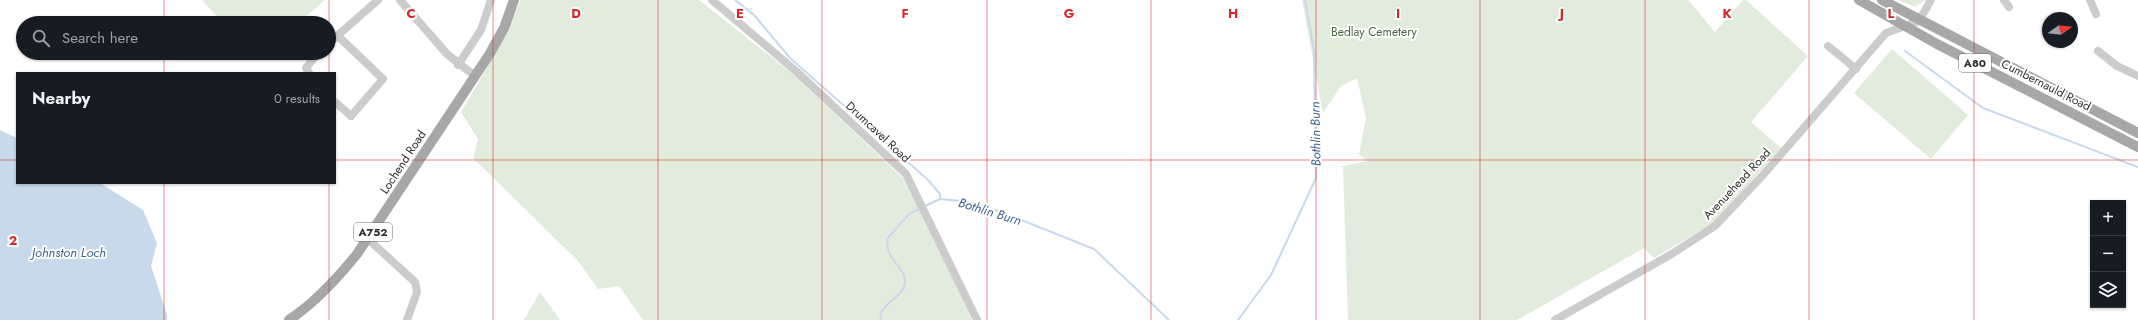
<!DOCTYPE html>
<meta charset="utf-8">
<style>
:root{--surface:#171b24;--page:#20242c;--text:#f1f3f6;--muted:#9ea1a6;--line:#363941}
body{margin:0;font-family:Jost,sans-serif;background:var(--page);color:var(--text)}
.controls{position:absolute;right:12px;bottom:12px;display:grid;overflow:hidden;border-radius:0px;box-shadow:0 1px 3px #0004}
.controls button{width:36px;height:36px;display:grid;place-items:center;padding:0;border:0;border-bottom:1px solid var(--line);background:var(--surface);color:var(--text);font:20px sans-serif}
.compass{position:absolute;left:2042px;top:12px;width:36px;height:36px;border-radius:50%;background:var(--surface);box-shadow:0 1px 3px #0004;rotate:75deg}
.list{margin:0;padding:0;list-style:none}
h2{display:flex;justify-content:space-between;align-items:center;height:52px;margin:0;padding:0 16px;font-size:17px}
h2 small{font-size:13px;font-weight:400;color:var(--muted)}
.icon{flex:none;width:22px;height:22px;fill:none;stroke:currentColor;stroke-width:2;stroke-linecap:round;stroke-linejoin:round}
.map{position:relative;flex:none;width:2138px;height:320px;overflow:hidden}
.search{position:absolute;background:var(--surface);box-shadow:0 1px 3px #0004;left:16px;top:16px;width:320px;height:44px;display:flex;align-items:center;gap:10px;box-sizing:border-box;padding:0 14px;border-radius:22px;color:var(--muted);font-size:15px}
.panel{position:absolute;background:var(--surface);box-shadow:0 1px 3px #0004;left:16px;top:72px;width:320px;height:112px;border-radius:0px}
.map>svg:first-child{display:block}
</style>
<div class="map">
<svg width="2138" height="320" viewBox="0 0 2138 320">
<rect width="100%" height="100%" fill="#fff"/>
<g fill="#e2ecdc">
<path d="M202,0H325L298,23H223Z"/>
<path d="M521,0H699L793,74L903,178L928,224L972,320H643L619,286L598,289L578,261L473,158L478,139L461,112L488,66Z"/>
<path d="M1302,0H1688L1715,32L1743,0H1746L1808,56L1751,122L1781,148L1715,222L1654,258L1644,248L1517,320H1348L1343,166L1367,161L1359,154L1366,118L1357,78L1341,86L1323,113Z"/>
<path d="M1898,0H1926L1915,7Z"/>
<path d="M1892,49L1968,115L1931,159L1854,93Z"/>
<path d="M540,292L560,320H524Z"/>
</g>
<path fill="#c9d9ec" d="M0,130L17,138V183H100L143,210L157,243L151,266L167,315V320H0Z"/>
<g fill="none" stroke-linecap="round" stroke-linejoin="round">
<g stroke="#c9d9ec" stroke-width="2">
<path d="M735,0L754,15L790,58L927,179L940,194V199"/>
<path d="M1905,51L1983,108L2138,167"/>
<path d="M925,206L940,199L961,201L999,211L1094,249L1169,320"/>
<path d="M882,320L880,315C884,304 897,299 903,289C911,273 893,265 889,252C887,249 888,243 887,239L910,213L921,208"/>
<path d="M1238,320L1271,275L1316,178L1314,51L1305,0"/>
</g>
<g stroke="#ccc" stroke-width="8">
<path d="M400,0L447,54L475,76"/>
<path d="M712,0L797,72L906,174L977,320"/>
<path d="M2004,0L2009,7"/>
<path d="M2090,0L2096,14"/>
<path d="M329,43L378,0"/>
<path d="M1828,46L1856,69"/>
<path d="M2098,51L2117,66L2138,76"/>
<path d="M458,65L481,30L491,0"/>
<path d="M309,73L306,68L318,53"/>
<path d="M335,102L351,116L383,79L338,36"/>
<path d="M368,239L415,282L417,292L407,320"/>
<path d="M1555,320L1670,255L1715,226L1763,175L1886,33L1919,21L1931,0"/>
</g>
<g stroke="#a7a7a7" stroke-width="10">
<path d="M1859,0L1937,44L2138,147"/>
<path d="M1882,0L2138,133"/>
<path d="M289,320C316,302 337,279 357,254L489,55L504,28L514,0"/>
</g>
</g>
<path fill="none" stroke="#d62828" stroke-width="1" stroke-opacity="0.55" d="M164,0V23M329,0V23M493,0V320M658,0V320M822,0V320M987,0V320M1151,0V320M1316,0V320M1480,0V320M1645,0V320M1809,0V320M1974,0V320M164,53V73M329,53V73M0,160H17M335,160H2138M164,183V320M329,183V320"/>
<g text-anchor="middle" stroke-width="4" stroke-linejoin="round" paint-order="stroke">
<g fill="#fff" stroke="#6d6d6d" stroke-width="1">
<rect x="1959" y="54" width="32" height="18" rx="3"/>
<rect x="354" y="223" width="38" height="18" rx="3"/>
</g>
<g font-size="11" font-weight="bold" fill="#2f2f2f">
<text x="1975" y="67">A80</text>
<text x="373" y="236">A752</text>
</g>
<g font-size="12" fill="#4a6a3c" stroke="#fff">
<text x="1374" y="36">Bedlay Cemetery</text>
</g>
<g font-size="12" fill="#2f2f2f" stroke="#fff">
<text transform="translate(2046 85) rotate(27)" y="4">Cumbernauld Road</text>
<text transform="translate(878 132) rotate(43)" y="4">Drumcavel Road</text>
<text transform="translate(403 162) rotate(-57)" y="4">Lochend Road</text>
<text transform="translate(1737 184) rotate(-47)" y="4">Avenuehead Road</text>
</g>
<g font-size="13" font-style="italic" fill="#3d6391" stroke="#fff">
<text transform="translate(1315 134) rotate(-91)" y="5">Bothlin Burn</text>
<text transform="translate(990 211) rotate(17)" y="5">Bothlin Burn</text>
<text x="69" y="257">Johnston Loch</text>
</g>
</g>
<g font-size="13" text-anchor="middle" font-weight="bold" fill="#d62828" stroke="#fff" stroke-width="4" stroke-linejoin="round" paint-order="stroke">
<text x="411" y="18">C</text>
<text x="576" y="18">D</text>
<text x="740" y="18">E</text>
<text x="905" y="18">F</text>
<text x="1069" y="18">G</text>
<text x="1233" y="18">H</text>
<text x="1398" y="18">I</text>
<text x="1562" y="18">J</text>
<text x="1727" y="18">K</text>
<text x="1891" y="18">L</text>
<text x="13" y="245">2</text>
</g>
</svg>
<div class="controls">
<button>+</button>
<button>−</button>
<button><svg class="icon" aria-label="layers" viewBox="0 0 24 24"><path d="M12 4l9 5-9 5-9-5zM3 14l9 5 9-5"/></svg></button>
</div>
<svg class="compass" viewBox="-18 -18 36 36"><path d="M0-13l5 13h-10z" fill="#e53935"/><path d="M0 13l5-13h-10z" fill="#9ea1a6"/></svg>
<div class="search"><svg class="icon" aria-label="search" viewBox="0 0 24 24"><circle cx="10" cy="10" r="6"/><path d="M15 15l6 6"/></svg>Search here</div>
<section class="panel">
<h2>Nearby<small>0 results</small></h2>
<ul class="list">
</ul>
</section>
</div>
